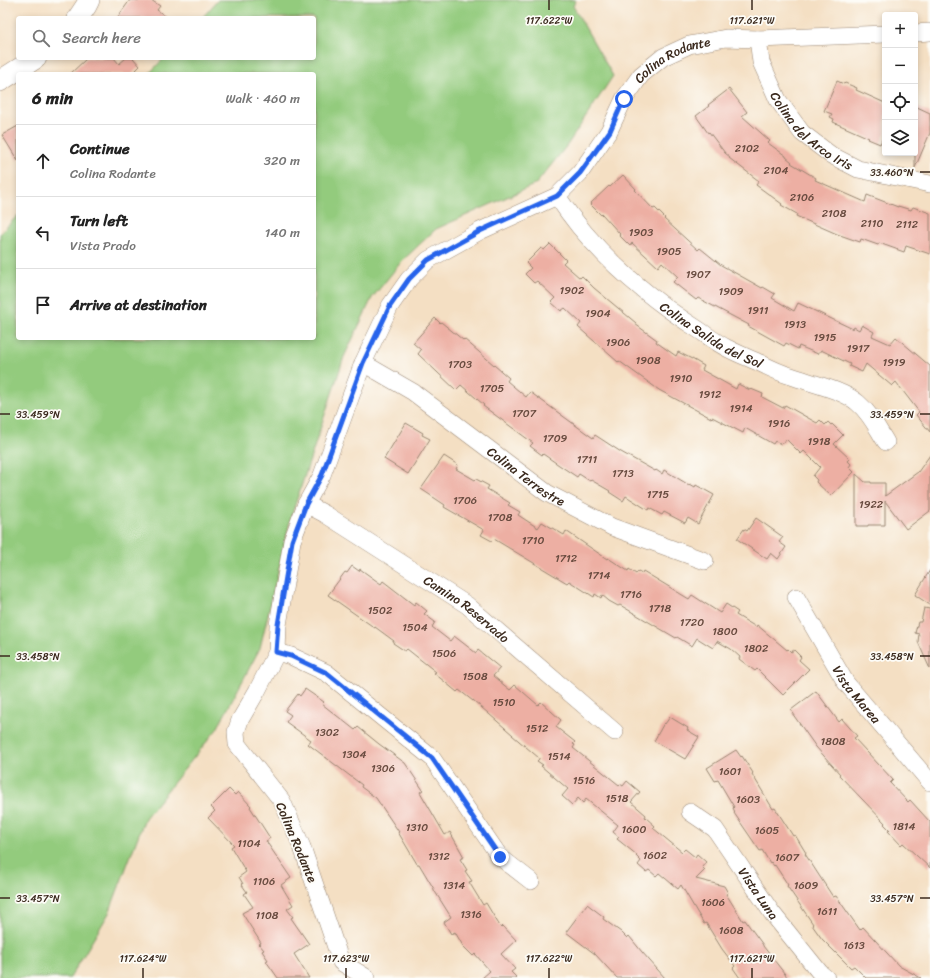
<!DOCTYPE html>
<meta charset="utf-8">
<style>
:root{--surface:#fff;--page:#f6f6f6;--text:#222;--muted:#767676;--line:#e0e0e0}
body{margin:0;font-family:Sriracha,sans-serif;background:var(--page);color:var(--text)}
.controls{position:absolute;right:12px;top:12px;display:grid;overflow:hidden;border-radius:4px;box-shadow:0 2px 6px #0003}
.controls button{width:36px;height:36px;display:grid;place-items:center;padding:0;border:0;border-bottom:1px solid var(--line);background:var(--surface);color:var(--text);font:20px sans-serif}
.stop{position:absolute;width:12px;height:12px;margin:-9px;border:3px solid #2563eb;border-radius:50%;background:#fff}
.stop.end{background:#2563eb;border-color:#fff;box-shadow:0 1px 4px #0008}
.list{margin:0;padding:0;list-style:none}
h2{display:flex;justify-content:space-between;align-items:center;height:52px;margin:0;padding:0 16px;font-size:17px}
h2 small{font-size:13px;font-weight:400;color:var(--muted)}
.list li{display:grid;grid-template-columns:26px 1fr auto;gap:12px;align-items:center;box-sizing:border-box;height:72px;padding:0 16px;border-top:1px solid var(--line)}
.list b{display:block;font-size:15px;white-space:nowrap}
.list p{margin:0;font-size:13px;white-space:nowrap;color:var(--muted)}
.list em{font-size:13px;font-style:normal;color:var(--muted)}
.icon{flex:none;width:22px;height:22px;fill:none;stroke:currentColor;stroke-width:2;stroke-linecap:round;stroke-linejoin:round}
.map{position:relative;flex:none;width:930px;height:978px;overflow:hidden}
.search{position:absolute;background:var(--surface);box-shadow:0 2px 6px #0003;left:16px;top:16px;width:300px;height:44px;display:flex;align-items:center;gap:10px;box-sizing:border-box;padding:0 14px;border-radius:4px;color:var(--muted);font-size:15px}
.panel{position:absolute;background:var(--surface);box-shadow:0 2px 6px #0003;left:16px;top:72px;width:300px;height:268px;border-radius:4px}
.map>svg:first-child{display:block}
</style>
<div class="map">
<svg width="930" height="978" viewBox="0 0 930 978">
<rect width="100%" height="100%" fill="#fdfcf7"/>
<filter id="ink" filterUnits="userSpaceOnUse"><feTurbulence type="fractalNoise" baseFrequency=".025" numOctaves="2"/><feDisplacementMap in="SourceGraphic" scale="8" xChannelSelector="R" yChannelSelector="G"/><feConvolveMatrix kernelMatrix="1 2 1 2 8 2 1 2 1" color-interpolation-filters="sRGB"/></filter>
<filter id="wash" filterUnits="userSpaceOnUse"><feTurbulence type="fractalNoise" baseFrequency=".012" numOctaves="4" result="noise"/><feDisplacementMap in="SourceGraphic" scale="16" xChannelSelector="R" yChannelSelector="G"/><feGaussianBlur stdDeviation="0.9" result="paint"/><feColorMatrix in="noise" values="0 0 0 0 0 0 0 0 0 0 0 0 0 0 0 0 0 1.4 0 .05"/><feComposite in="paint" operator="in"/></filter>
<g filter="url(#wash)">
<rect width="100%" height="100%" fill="#f4dfc3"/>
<path fill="#93cb7d" stroke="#677a4e" d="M218,0H576L573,6L613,76L568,144L536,184L436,229L402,261L372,298L344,357L291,517L260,648L217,729L145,818L109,913L70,978H0V234L18,215V338H314V74H149L164,58H314V18H202Z"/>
<g id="blocks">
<g fill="#edafa3">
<path d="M130,0H151L160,6L157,10L168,18H117Z"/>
<path d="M87,58H114L119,64L126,58H133L140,66L132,74H70Z"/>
<path d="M837,81L844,84L845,83L857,88L856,90L885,103V134L880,144L868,139L869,138L833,122L834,119L830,117L832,114L824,111Z"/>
<path d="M729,89L747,112L742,116L770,141L768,143L786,156V157L792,162L791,163L816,178L815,180L865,202L867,195L898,207V206L911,210L913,207L930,213V254L906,246L904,252L879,243L878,245L861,239L860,242L837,234L796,216L797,214L781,205L782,204L756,185L759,181L729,158L730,157L725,153L709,132L708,133L696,116L709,106L708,105Z"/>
<path d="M915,106L930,113V133L915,168Z"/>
<path d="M18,126V161L2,135Z"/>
<path d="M623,175L636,189L635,190L653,209L655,208L665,218L664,219L698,250L700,248L721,265L762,288L763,287L775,294L772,298L794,311L798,303L853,329L854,327L859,330L862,325L874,332L872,336L890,344L896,337L930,366V432L916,415L919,412L896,382L892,386L866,364L862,372L849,366L850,364L821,350L818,354L799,346L798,349L786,343L784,346L748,326L749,325L698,298L696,300L673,282L678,277L662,262L658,267L632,243L630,246L619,235L620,234L602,214L601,215L590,204L609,186L610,187Z"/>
<path d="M550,244L566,260L563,263L580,278L582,276L594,288L636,323L635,324L657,340L656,342L676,356L678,352L692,359L704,366L702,370L736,389L738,384L750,390L751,389L763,394L762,397L783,408L785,405L817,423L820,420L825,425L828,422L831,425L832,424L843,435L834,444L850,459L848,461L851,464L849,467L854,472L831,496L816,482L817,480L813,476L820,467L804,451L801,454L786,439L784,443L782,442L781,444L775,441L773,444L745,428L743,433L712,417L711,418L659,390L619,361L618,362L578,327L581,323L565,308L561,311L551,302L555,298L537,281L534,283L525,274L531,268L526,263L541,248L544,250Z"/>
<path d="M435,318L440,323L441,322L463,340L464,339L509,378L507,381L526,397L530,392L593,438L595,435L621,452L655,471L656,470L662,474L664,470L689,485L690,484L695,487L696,485L714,495L698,524L688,518L685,523L664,512L662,515L649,508L648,510L626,496L623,501L609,492L610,491L591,480L590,481L579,474L577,477L559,465L543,454L542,455L530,446L533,443L483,406L484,405L461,385L456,390L418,354L421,350L413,343Z"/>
<path d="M406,423L423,433L422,435L430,439L408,474L384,459Z"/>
<path d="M930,455V511L906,529L885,501V525H868V526H856V474L865,482H871V483H885V496L918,472Z"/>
<path d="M444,456L458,465L456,469L475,480L476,479L489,486L487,489L510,503L508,505L520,512L518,515L538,528L542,522L564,535L566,531L607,559L608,558L628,571L629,569L636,574L638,571L642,573L643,571L689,599L692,595L720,613L726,604L738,612L736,615L756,627L757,625L787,650L788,649L791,652L794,650L801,657L799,660L809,669L783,695L757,669L755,671L739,659L740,657L731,649L717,641L713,648L697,638L692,646L677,637L676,638L620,605L618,606L609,601L602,595L601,598L595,594L594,597L569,581L567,583L494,539L492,541L481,535L484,530L444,507L445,505L421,489Z"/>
<path d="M756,518L783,537L779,542L786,547L778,559L771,553L767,559L737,539L744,529L747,531Z"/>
<path d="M352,566L359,571L360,569L381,584L383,581L414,605L416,602L427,611L424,614L435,622L432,627L450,641L454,636L476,653L478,650L500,668L493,676L510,690L515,685L538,705L541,702L561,720L556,727L575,742L573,744L575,745L573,748L619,785L620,784L623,786L627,781L640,792L631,802L646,815L645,817L655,826L653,828L682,852L685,849L695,857L697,854L706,862L702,867L705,870L696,879L724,886L728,893L726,894L743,921L745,920L752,930L763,945V946L788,978H740L733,968L735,966L722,949L706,923L704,924L681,885L678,889L659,873L656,876L649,870L646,872L638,865L641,861L636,856L637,855L617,839L619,837L613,832L618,825L586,799L583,803L578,798L572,805L562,796L568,789L541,766L543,765L537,761L539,759V758L512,735H513L473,700V701L459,690L457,692L434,673L436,672L407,649L405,651L393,643L394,641L375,627V628L328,595L345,572L347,573Z"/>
<path d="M930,570V605L915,595Z"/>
<path d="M924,608L930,609V669L918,642L919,634L915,633L918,622H921Z"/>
<path d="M305,689L324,702L322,704L355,730L358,727L379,744L405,763L423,790L420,792L445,835L450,832L464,857L460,859L467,870L465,871L472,881L469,882L483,905L486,903L501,928L503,926L516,940L501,954L515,969L511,972L517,978H482L490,971L475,954L473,956L463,946L455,932L451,934L444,922L451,917L434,890V889L419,864H417L398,832H399L376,798L361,787L362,785L308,744L311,740L286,722L291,715L285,711L298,694L300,696Z"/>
<path d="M816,691L839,722L842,719L857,736L854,738L893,780L890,783L908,802L910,800L930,822V868L903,843L901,845L888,831L890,830L884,824L885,823L839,775L840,774L816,747L792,713H793L791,710Z"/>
<path d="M670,717L688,728L687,730L699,737L685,759L654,741L664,723L665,724Z"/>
<path d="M736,750L741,757L742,756L753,773L752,774L773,809L775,808L793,836L795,835L806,853L805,854L809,860L833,897L836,896L860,930L863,927L899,966L921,978H866L854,966L851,968L822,939L812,925L813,924L787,886L788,885L775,865L774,866L771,862L770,863L762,850L760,851L734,813L735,812L733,808L734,807L718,780L715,781L707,768Z"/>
<path d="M229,789L235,795L238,792L251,806L250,807L270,838L266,841L291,878L281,885L293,905L287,909L293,917L291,918L309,944L294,954L309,978H278L266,961L268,960L262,951L264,950L259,944L261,943L242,913L253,907L244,894L247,892L242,885L243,884L239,877L246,872L231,847L234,845L208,818L215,811L211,807Z"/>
<path d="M587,904L604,917L603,919L621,932L627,938L629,936L642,952L665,978H617L595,954L566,932Z"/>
</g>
</g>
</g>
<g filter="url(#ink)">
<use href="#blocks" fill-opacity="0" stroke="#988470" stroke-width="1"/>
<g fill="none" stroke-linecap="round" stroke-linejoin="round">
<defs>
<g id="minor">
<path d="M915,33L930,32"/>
<path id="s1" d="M758,39L761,62L778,100L802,133L831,155L858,169L930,184"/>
<path id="s2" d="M557,196C593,251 644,295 699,330C708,336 717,343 727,348C738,354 749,358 760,363C770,368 780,373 791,376C810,383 843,390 858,403C871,414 877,428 886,442"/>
<path id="s3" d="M363,363L413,392L547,493L612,527L705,561"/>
<path id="s4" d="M306,504L325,514L467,605L615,732"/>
<path id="s5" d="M796,597L846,683L930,782"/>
<path d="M277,652L291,656L327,673L432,758L500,857L531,881"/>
<path id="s6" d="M690,812L715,829L772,913L821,974L826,978"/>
<path id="s7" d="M367,978L341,962L302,847L282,801L237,744L236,732L240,720L257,691L277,652L278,625L292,541L306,504L322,475L363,363L390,306L409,279L428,260L480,231L557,196L580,173L609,131L624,99L641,75L663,57L689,45L726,38L758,39L885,34"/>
</g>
<g id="tertiary">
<path d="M78,18L86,6L89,0"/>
<path d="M0,81L36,58"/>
</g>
</defs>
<use href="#minor" stroke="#988470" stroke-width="18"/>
<use href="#tertiary" stroke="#988470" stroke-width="22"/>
<use href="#minor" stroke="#fff" stroke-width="17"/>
<use href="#tertiary" stroke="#fff" stroke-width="21"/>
</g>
</g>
<g fill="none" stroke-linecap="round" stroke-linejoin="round" filter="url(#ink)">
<path stroke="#2563eb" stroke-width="5" d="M500,857L432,758L327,673L291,656L276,652L278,625L292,541L306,504L322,475L363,363L390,306L409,279L428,260L480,231L557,196L580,173L610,131L624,99"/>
</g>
<path fill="none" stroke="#3b2a1e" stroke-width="1.5" d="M549,0V10M752,0V10M920,172H930M0,414H10M920,414H930M0,656H10M920,656H930M0,898H10M920,898H930M143,968V978M346,968V978M549,968V978M752,968V978"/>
<g text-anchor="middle" stroke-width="3.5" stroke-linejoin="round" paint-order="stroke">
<g font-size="11" fill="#684b3f">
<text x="747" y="152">2102</text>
<text x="776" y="174">2104</text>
<text x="802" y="201">2106</text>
<text x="834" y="217">2108</text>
<text x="872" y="227">2110</text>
<text x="907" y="228">2112</text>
<text x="641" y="236">1903</text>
<text x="669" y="255">1905</text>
<text x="698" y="278">1907</text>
<text x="572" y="294">1902</text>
<text x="731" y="295">1909</text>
<text x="758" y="314">1911</text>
<text x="598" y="317">1904</text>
<text x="795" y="328">1913</text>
<text x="825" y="341">1915</text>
<text x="618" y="346">1906</text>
<text x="858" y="352">1917</text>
<text x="648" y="364">1908</text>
<text x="894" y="366">1919</text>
<text x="460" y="368">1703</text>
<text x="681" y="382">1910</text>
<text x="492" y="392">1705</text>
<text x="710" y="398">1912</text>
<text x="741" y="412">1914</text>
<text x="524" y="417">1707</text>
<text x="779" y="427">1916</text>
<text x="555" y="442">1709</text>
<text x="819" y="445">1918</text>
<text x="587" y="463">1711</text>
<text x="623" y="477">1713</text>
<text x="658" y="498">1715</text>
<text x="465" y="504">1706</text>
<text x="871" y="508">1922</text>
<text x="500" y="521">1708</text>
<text x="533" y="544">1710</text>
<text x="566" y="562">1712</text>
<text x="599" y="579">1714</text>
<text x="631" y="598">1716</text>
<text x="660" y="612">1718</text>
<text x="380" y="614">1502</text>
<text x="692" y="626">1720</text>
<text x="415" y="631">1504</text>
<text x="725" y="635">1800</text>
<text x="756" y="652">1802</text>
<text x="444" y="657">1506</text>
<text x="475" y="680">1508</text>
<text x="504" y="706">1510</text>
<text x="537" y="732">1512</text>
<text x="327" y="736">1302</text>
<text x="833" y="745">1808</text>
<text x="354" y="758">1304</text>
<text x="559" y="760">1514</text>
<text x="383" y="772">1306</text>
<text x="730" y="775">1601</text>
<text x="584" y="784">1516</text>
<text x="617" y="802">1518</text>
<text x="748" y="803">1603</text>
<text x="904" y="830">1814</text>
<text x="417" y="831">1310</text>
<text x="634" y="833">1600</text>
<text x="767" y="834">1605</text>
<text x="249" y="847">1104</text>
<text x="655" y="859">1602</text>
<text x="439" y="860">1312</text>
<text x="787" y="861">1607</text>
<text x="264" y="885">1106</text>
<text x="454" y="889">1314</text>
<text x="806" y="889">1609</text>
<text x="713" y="906">1606</text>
<text x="827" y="915">1611</text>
<text x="471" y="918">1316</text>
<text x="267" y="919">1108</text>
<text x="731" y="934">1608</text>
<text x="854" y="949">1613</text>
</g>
<g font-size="13" fill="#3b2a1e" stroke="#fdfcf7">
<text dy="5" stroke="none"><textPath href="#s7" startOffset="1132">Colina Rodante</textPath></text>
<text dy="5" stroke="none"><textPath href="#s1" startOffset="111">Colina del Arco Iris</textPath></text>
<text dy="5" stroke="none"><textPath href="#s2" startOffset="210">Colina Salida del Sol</textPath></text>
<text dy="5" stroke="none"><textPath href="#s3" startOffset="199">Colina Terrestre</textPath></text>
<text dy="5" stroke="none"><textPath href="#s4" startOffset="192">Camino Reservado</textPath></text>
<text dy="5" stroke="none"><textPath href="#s5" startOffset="115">Vista Marea</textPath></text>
<text transform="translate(297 842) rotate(67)" y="5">Colina Rodante</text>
<text dy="5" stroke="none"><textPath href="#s6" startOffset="108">Vista Luna</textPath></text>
</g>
</g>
<g font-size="10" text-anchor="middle" fill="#3b2a1e" stroke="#fdfcf7" stroke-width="3.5" stroke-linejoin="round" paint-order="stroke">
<text x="549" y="24">117.622°W</text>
<text x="752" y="24">117.621°W</text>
<text x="892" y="176">33.460°N</text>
<text x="38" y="418">33.459°N</text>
<text x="892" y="418">33.459°N</text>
<text x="38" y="660">33.458°N</text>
<text x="892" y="660">33.458°N</text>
<text x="38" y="902">33.457°N</text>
<text x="892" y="902">33.457°N</text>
<text x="143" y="962">117.624°W</text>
<text x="346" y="962">117.623°W</text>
<text x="549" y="962">117.622°W</text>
<text x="752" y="962">117.621°W</text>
</g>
</svg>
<div class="controls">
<button>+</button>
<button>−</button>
<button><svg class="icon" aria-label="locate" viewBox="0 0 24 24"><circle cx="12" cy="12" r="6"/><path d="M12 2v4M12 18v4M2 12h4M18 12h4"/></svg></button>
<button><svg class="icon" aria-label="layers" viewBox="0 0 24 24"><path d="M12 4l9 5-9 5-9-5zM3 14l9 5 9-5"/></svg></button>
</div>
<div class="stop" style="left:624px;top:99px"></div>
<div class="stop end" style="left:500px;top:857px"></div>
<div class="search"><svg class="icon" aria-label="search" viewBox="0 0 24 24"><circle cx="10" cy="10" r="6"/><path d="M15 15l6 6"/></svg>Search here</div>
<section class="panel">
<h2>6 min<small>Walk · 460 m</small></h2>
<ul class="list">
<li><svg class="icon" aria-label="ahead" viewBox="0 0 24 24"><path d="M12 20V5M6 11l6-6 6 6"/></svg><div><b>Continue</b><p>Colina Rodante</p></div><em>320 m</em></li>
<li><svg class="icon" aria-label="left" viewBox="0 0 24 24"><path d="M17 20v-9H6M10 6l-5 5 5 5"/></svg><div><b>Turn left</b><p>Vista Prado</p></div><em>140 m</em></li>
<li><svg class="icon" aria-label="arrive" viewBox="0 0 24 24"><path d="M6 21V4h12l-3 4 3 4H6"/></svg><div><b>Arrive at destination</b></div></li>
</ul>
</section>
</div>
